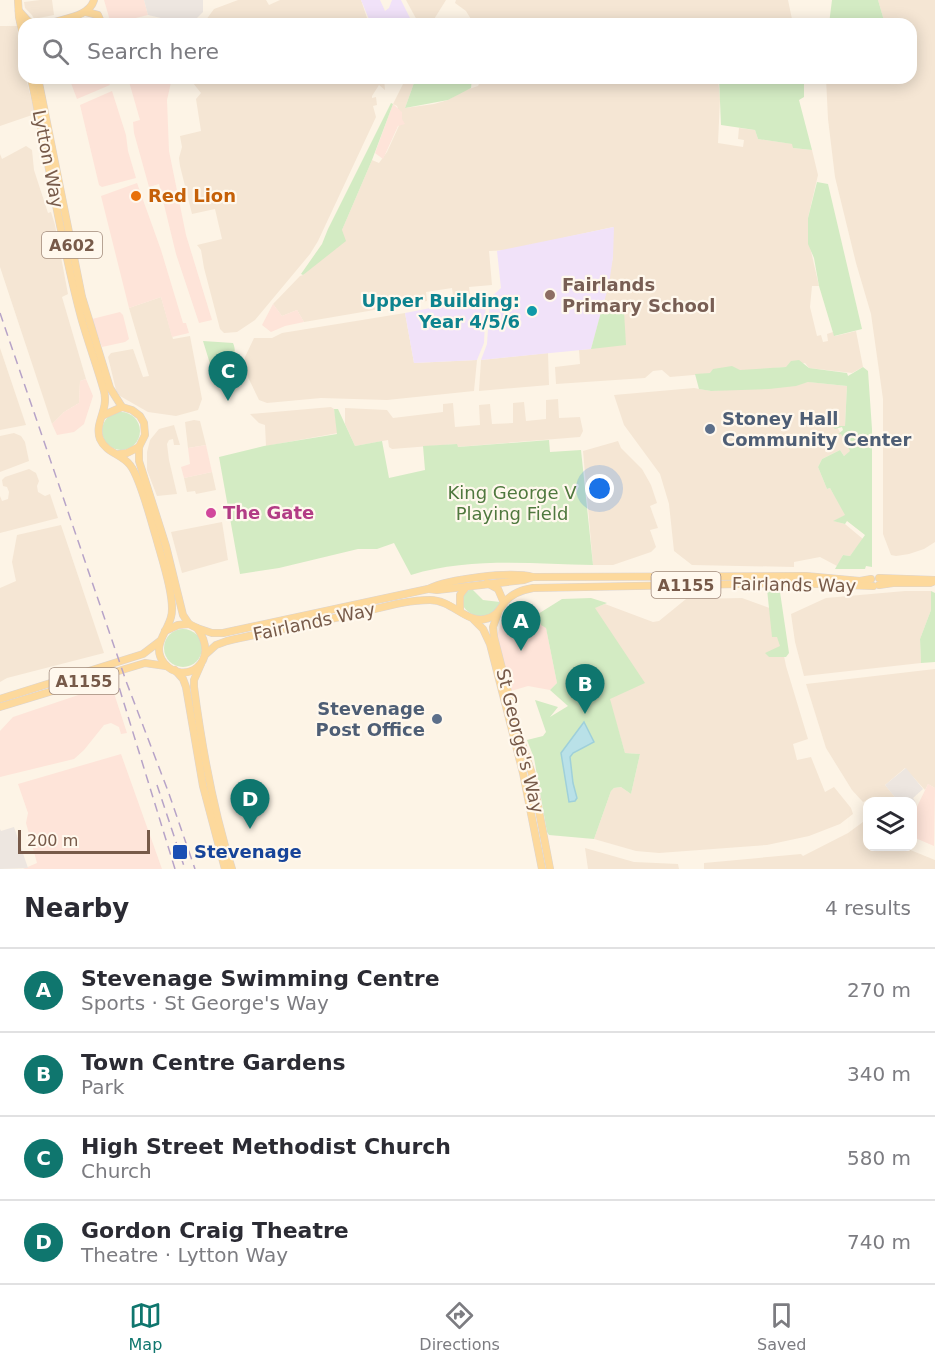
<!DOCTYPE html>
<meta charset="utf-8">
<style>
:root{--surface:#fff;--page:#f7f7f7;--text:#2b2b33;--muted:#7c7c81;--line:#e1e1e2;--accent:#0f766e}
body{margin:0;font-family:"DejaVu Sans",sans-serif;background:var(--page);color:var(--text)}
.controls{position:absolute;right:18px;bottom:18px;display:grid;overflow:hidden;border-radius:12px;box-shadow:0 3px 15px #0003}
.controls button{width:54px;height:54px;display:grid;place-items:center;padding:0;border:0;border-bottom:2px solid var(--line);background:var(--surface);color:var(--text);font:30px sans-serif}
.scale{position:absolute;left:18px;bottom:15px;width:132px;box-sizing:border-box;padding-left:6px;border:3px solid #775a49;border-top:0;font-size:16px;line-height:21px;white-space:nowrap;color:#775a49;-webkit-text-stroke:4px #fff8ed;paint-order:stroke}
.you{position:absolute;left:600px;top:489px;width:21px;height:21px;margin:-15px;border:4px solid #fff;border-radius:50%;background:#1a73e8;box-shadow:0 0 0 9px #1a73e833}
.badge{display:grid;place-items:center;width:39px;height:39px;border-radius:50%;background:var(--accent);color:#fff;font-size:20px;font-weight:700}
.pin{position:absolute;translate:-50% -50px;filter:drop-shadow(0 2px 3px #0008)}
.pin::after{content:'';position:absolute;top:32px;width:21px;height:18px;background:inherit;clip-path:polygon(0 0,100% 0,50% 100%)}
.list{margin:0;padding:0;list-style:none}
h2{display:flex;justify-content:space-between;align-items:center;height:78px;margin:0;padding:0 24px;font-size:26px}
h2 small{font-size:20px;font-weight:400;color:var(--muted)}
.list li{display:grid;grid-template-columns:39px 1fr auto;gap:18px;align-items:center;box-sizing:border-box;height:84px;padding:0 24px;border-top:2px solid var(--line)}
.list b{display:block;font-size:22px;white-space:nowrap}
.list p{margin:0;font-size:20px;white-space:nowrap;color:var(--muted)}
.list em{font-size:20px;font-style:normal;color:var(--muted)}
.icon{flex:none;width:33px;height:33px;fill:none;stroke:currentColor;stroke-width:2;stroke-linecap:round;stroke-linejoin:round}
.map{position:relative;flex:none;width:935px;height:869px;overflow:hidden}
.search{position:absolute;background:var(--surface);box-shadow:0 3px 15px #0003;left:18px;right:18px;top:18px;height:66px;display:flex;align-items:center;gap:15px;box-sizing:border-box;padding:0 21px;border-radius:18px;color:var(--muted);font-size:22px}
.sheet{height:414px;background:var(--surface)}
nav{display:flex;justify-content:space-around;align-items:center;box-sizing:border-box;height:84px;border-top:2px solid var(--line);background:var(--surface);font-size:16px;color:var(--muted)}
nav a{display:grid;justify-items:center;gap:3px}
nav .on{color:var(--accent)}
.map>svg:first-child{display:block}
</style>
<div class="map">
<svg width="935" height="869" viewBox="0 0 935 869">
<rect width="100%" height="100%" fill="#fdf4e6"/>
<g fill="#f5e6d4">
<path d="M40,0H52L54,15L34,19L32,15L25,8L24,2Z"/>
<path d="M238,0H266L269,5L280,0H361L369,24H203L214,9Z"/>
<path d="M406,0H446L431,24H419Z"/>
<path d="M456,0H788L793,24H474L466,11L455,3Z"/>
<path d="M878,0H935V542L924,549L909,554L896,556L891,555L883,534V399L871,314L856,263L835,177L828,119L826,78H911V24H885Z"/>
<path d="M0,26H17L24,78H26L35,114L0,126Z"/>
<path d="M189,78H384L385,90L379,85L372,96V98L376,97L377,105L373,106L376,117L318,241L310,254L255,320L237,332L224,333L220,329L204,268L201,250L197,245L222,239L215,209L192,214L180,166L179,158L182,147L180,136L201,131L196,99L201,93Z"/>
<path d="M482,78H718L720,99L718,143L743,147L744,140L738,139L739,128L755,130L758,139L793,144V148L812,150L818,175L808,218V238L819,286H812L810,307L817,336L821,335L823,342L828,341L827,334L833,332L835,336L856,331L863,367L852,373L809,368L805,363L786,367L670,377L662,370L653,371L645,378L556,384L555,367L580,364L579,350L591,349L624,311H612V302L604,301L613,257V227L508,250L489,251L492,285L469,287L470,294L453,296L452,288L426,292L427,301L304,322L297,310L282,316L273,304L300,276L303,275L342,230L372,160L379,163L387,152L402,119L397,106L393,104L405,80L414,83L405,108L434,104L448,100L463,91L478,86Z"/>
<path d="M26,146L32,150L34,170L48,213L51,212L55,225L68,294L62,297L86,379L80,381L79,403L64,412L52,424L0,267V154L2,159Z"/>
<path d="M161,297L173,339L190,336L202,399L198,410L176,416L148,412L120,396L116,390L108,357L111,353L133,349L143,377L149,376L129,308Z"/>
<path d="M405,313L414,363L477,360L474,391L387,400L321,398L267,403L259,400L244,369L245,357L254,338H272L282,333Z"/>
<path d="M0,348L26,425L0,430Z"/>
<path d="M548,353L549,385L479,391L481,360Z"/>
<path d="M809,382L847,386L845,426L837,427L851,451L844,456L840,450L822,459L818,467L827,489L830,488L846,515L834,521L845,524L863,539L850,556L843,555L837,566L820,557L794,562V567L692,565L674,551L669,504L660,474L624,425L614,395L694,388L711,391Z"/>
<path d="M558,399L559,418L580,417L583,431L580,437L457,447L456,444L392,449L389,447L388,440L355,446L345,424V408L387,410L393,418L443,412V404L453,403L455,427L480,425L479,405L490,404L492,424L513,423V403L524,402L526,421L546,419V400Z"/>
<path d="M331,407L334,409L338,433L266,446L265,425L259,423L250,414Z"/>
<path d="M194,420L200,421L206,445L188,448L185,422Z"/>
<path d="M174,425L180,445H174L173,439L169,440L167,444L169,460L177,494L157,496L147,470V452L150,440L159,429Z"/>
<path d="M14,433L21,436L25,442L29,461L0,472V436Z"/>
<path d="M618,441L621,448L642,469L651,485L657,503L650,506L658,528L650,530L656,547L651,552L613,565H593L583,451Z"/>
<path d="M29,469L36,473L39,481L37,486L38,492L45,496L50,494L58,518L0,533V496L2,501L8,499L9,492L7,487L3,486L2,480L5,477Z"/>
<path d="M212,472L216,490L196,494L195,491L187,492L184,478Z"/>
<path d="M222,522L228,560L182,573L171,532Z"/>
<path d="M61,525L104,653L7,678L0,682V588L16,581L12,562L17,535Z"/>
<path d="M905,591H931V610L920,639L921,663L804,676L795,642L791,614L826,598Z"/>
<path d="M742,598L775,610L786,666L808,739L793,744L797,760L811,757L825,792L834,787L851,808L853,814L840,824L809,836L767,845L659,853L636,851L594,839L611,791L614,788L621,787L631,794L640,754L625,753L609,699L594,608L605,604L653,622L659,621L686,599Z"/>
<path d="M935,669V788L928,784L925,790L905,768L885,785L898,801H871L869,799L863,802L852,790L826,748L806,684Z"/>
<path d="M863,822L867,823L868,846L903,847L935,860V869H704V863L801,854L803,856L848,833Z"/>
<path d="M585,848L634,862L678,864L679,869H588Z"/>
</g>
<g fill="#fee4d9">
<path d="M104,0H144L148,15L111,24Z"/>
<path d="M69,78H107L110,85L77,99Z"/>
<path d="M128,78H172L167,100L169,151L186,235L212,320L199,323L176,254L159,184L149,187L134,133L133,122L140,120Z"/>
<path d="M112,91L126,135L128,151L136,178L102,187L99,185L80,105Z"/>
<path d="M393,104L402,112V119L405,124L398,126L383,159L375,153Z"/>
<path d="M137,183L161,250L183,323H186L189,333L172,337L161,297L129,308L101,196Z"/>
<path d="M273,304L282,316L297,310L304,322L285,326L271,332L262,325Z"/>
<path d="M120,312L123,315L129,339L125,342L102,347L92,319Z"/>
<path d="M86,379L93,396L84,424L74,432L57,435L52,424L64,412L79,403L80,381Z"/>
<path d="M206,445L212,472L184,478L181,467L190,464L188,448Z"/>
<path d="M524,603L535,606L546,628L557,683L550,690L528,686L511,691L496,638L504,615Z"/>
<path d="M111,684L127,733L121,734L119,727L111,723L104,725L84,750L74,759L0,777V731L13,717Z"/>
<path d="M121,754L162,869H23L37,863L26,823L28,813L18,784Z"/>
<path d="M928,784L935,788L934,846L913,837V815Z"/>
</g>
<g fill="#ede6e0">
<path d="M144,0H203V12L193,22H178L148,15Z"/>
<path d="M906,768L923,789L913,798L916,803L915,810L913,812L912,802L898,801L885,785Z"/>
<path d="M14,827L28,868L0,869V829L1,831Z"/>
</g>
<g fill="#f1e2f9">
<path d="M361,0H380L385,11L389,8L392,0H401L413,24H371Z"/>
<path d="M614,227L613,257L609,284L591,349L481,360L487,344L490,298L501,288L497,251Z"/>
<path d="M486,297L484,343L477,360L414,363L405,313Z"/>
</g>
<g fill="#d3ebc3">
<path d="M832,0H878L885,24H829Z"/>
<path d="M406,78H472L471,88L448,100L405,108L414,83L405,80Z"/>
<path d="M719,78H804V97L799,100L812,150L793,148L792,144L758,139L755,130L721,125Z"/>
<path d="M391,103L393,104L372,160L342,230L346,241L303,275L301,274L322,244L328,229Z"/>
<path d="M817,182L828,184L862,329L834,336L819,286L814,258L808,244V218Z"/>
<path d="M624,311L626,345L591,349L601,312Z"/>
<path d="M203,341L233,343C239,357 229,368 216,374L214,367H211Z"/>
<path d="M799,360L809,368L847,373L848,376L863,367L868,371L872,429V567L866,566L865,569H835L843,555L850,556L865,535L847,521L845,524L833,521L845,515L830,488L827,489L818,467L822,459L840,450L844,456L850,451L841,434L837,435L843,430L842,427L835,429L832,426H845L847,386L808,382L796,386L769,389L711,391L699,389L695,374L710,373L713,369L732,366L740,370L786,367L791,361Z"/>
<path d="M334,409H338L355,446L382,441L389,478L425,470L423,446L457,444L458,447L549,440L550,452L581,450L593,565C533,564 469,557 411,575L394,543L377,549H358L279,568L240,574L219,457L264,446L337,434Z"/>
<circle cx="121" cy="431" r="19"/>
<path d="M472,589L483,600L500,602C488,637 441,600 472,589Z"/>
<path d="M767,589H779L780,592L789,653L786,657H769L765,653L780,646L777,637H772Z"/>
<path d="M931,591L935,593V662L921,663L920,639L931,610Z"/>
<path d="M591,598L607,603L595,608L645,683L610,699L625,753L640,754L631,794L621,787L614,788L611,791L594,839L549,835L547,832L534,758L527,740L543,736L546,732L535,700L558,707L550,717L568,706L550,690L557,683L546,628L541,625L538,614L562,599Z"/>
<circle cx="183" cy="648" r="19"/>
</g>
<path fill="#b9e1e8" stroke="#9fd0da" stroke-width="1.5" d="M584,722L594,742L573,753L570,757L573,783L577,798L575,801L569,802L561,753Z"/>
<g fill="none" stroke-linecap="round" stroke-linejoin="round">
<defs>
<g id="primary">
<path d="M18,0L19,17L24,40"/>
<path d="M19,11L28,21L35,24"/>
<path d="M86,12L98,15L102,24"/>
<path d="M49,24C64,18 89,17 94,0"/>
<path d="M31,78C48,157 60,239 81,317C88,342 97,366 104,391C109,410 94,423 100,439C106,453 122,454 130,465C140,477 151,521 156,537C161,556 176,600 171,617C167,633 151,646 164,663C184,687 222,662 197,628"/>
<path d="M38,78L82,297L110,388L122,407"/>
<path d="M104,415L122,407L132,410L140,416L144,423L145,435L139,447V461L166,546L183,615L189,624L197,628L212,633H223L428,589C449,579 510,571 533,577L806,576L860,581L871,579"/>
<path d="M119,454L127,453L139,447"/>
<path d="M879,578L935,580"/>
<path d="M487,583L498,589L504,603"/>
<path d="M879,585L893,583H930L935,581"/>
<path d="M429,589L437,590L524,580L533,577"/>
<path d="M460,611V595L466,587"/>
<path d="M498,613L493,627L494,637L518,731L532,774L550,869"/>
<path d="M474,620L483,629L490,644L523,773L542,869"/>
<path d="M165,631L178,625L189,624"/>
<path d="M206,654L216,645L227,641C267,632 308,624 349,615C375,610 403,600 430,600C452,600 466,623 485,619C496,617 499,610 505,602C512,593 522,590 533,588L790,583L873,586"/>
<path d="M201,664L194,680V687C202,748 213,810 232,869"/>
<path d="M175,670L183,679L186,687L203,786L225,869"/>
<path d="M0,699L143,654L160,641"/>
<path d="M0,707L145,663L166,666"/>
</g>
</defs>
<use href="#primary" stroke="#dcd4d0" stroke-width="8"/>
<use href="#primary" stroke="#fdd99c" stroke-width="7"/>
<g stroke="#b7a3c8" stroke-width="1.5" stroke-dasharray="9 6" stroke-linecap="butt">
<path d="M0,313L126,681L168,791L195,869"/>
<path d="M115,674L175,869"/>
<path d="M157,785L185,869"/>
</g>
</g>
<circle fill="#e8710a" stroke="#fff8ed" stroke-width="2" cx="136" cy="196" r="6"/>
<circle fill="#8d6e63" stroke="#fff8ed" stroke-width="2" cx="550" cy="295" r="6"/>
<circle fill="#0f9aa8" stroke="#fff8ed" stroke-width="2" cx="532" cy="311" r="6"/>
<g fill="#5c6f8a" stroke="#fff8ed" stroke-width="2">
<circle cx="710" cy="429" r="6"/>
<circle cx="437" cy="719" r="6"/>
</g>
<circle fill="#d1479c" stroke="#fff8ed" stroke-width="2" cx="211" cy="513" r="6"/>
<rect fill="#1a4fb4" stroke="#fff8ed" stroke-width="2" x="172" y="844" width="16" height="16" rx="3"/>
<g text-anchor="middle" stroke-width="4.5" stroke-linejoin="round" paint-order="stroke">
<g fill="#fff8ed" stroke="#a0897a" stroke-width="1.5">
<rect x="42" y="232" width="60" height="26" rx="4.5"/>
<rect x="651.5" y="572" width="69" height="26" rx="4.5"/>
<rect x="49.5" y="668" width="69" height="26" rx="4.5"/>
</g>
<g font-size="16" font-weight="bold" fill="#775a49">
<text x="72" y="251">A602</text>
<text x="686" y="591">A1155</text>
<text x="84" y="687">A1155</text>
</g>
<g font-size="18" fill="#775a49" stroke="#fff8ed">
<text transform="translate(48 159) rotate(79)" y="6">Lytton Way</text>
<text transform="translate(794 585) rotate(1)" y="6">Fairlands Way</text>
<text transform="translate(314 622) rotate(-12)" y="6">Fairlands Way</text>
<text transform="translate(520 741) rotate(76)" y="6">St George's Way</text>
</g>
<g font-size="18" font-weight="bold" fill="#c56008" stroke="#fff8ed" text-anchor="start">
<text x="148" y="202">Red Lion</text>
</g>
<g font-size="18" font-weight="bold" fill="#785e54" stroke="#fff8ed" text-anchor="start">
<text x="562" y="291">Fairlands<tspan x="562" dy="21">Primary School</tspan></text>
</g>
<g font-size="18" font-weight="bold" fill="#0d838f" stroke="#fff8ed" text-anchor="end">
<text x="520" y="307">Upper Building:<tspan x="520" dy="21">Year 4/5/6</tspan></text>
</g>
<g font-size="18" font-weight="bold" fill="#4e5e75" stroke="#fff8ed" text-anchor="start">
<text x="722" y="425">Stoney Hall<tspan x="722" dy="21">Community Center</tspan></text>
<text x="425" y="715" text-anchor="end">Stevenage<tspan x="425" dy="21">Post Office</tspan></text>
</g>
<g font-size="18" fill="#4f783e" stroke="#fff8ed">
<text x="512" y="499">King George V<tspan x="512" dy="21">Playing Field</tspan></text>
</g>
<g font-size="18" font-weight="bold" fill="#b23c85" stroke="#fff8ed" text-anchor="start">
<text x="223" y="519">The Gate</text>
</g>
<g font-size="18" font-weight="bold" fill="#164399" stroke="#fff8ed" text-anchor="start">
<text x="194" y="858">Stevenage</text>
</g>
</g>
</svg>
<div class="controls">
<button><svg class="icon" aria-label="layers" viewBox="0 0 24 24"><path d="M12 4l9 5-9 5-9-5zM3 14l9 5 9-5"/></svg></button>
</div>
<div class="scale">200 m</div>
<div class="you"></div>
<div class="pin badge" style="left:521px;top:651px">A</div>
<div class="pin badge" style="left:585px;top:714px">B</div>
<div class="pin badge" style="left:228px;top:401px">C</div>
<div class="pin badge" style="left:250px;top:829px">D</div>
<div class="search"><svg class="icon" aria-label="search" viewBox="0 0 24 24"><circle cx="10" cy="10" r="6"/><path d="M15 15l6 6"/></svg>Search here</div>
</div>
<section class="sheet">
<h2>Nearby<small>4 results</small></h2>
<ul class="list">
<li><span class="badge">A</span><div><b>Stevenage Swimming Centre</b><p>Sports · St George's Way</p></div><em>270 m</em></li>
<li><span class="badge">B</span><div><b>Town Centre Gardens</b><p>Park</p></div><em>340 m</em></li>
<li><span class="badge">C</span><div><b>High Street Methodist Church</b><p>Church</p></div><em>580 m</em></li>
<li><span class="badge">D</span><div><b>Gordon Craig Theatre</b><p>Theatre · Lytton Way</p></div><em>740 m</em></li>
</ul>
</section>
<nav>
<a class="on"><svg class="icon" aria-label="map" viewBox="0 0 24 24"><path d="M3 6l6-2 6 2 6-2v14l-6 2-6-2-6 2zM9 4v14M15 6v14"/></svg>Map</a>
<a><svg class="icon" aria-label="directions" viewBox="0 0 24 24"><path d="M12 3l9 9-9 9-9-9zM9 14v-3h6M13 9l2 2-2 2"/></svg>Directions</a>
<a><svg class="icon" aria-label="saved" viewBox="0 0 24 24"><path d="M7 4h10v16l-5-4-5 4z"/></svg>Saved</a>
</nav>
